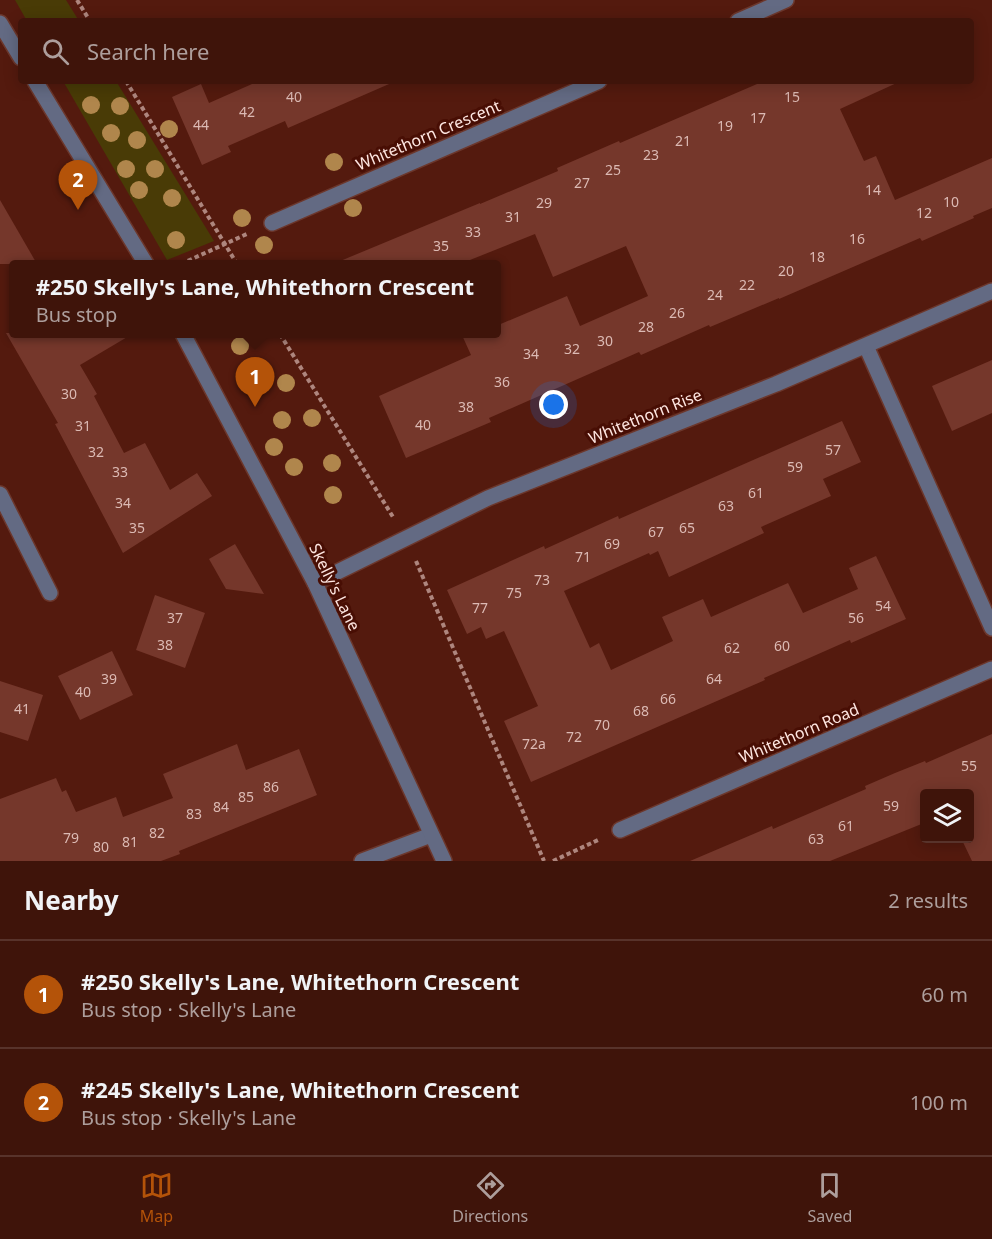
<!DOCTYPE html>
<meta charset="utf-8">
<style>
:root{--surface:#3f140a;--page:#461d13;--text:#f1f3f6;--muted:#ad9e9c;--line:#58332b;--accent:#b45309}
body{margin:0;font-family:"Noto Sans",sans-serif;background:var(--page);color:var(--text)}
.controls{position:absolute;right:18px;bottom:18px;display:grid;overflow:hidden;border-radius:6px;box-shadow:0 3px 15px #0003}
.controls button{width:54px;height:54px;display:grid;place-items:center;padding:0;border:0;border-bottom:2px solid var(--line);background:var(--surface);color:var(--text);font:30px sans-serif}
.you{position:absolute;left:554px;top:405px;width:21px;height:21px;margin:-15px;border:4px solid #fff;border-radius:50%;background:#1a73e8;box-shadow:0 0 0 9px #1a73e833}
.badge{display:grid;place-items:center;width:39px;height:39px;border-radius:50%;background:var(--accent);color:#fff;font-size:20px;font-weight:700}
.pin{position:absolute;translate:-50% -50px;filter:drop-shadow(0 2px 3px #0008)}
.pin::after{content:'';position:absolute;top:32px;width:21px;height:18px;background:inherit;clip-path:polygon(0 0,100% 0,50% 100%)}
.popup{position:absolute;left:9px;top:260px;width:492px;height:78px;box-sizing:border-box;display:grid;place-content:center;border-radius:6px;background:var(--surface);filter:drop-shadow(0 2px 4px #0005);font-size:20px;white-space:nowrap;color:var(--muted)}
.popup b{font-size:22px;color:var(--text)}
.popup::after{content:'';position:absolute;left:50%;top:100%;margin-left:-12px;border:12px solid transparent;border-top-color:var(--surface)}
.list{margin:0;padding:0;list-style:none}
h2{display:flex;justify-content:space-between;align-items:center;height:78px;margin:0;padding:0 24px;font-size:26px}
h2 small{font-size:20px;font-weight:400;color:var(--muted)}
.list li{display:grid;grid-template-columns:39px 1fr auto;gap:18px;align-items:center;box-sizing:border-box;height:108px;padding:0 24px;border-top:2px solid var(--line)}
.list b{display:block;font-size:22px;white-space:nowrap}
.list p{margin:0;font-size:20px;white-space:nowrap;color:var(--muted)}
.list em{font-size:20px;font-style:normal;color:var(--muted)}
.icon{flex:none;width:33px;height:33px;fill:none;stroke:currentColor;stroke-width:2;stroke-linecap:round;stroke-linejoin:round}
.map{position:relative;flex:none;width:992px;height:861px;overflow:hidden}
.search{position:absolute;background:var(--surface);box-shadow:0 3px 15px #0003;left:18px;right:18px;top:18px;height:66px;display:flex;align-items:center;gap:15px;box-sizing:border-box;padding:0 21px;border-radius:6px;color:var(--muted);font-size:22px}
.sheet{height:294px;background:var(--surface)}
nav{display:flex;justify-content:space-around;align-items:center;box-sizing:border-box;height:84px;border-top:2px solid var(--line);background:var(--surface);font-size:16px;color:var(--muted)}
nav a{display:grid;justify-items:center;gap:3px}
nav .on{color:var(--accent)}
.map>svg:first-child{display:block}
</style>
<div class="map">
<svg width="992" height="861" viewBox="0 0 992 861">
<rect width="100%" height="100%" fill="#541a0e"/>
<g fill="#493b06">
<path d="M15,0H66L79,21H27Z"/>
<path d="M63,81H116L214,241L167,260Z"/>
</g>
<g fill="#75372b">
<path d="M259,81H396L288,128L285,121L228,146L231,152L202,165L172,97L201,84L209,103Z"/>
<path d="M764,81H901L840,109L864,161L876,156L895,200L992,158V208L973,216L974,218L922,241L920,238L779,299V298L710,327L709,325L641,355L639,352L489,418L491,422L406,458L379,396L471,355L461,333H496V326L567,296L580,326L648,296L626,246L553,277L535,234L460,264H333L480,203V204L558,171L557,168L619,141L620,143Z"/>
<path d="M0,200L37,264H0Z"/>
<path d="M6,333H134L80,365L97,394L94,396L124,453L145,443L170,490L197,473L212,496L123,553L55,424L58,423Z"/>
<path d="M992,360V413L952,431L932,386Z"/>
<path d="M842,421L861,462L823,479L831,496L761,527L764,533L669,577L658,551L650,555L649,553L564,591L590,648L599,643L611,670L673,641L662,617L703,599L711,617L788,583L803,613L858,589L849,568L876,556L906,619L851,643L850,640L764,678L765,680L531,782L504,721L538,706L504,631L486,639L481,627L467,634L447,590L544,546L545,549L618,516L619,519Z"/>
<path d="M235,544L264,594L226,589L209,559Z"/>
<path d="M155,595L205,613L185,668L136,650Z"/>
<path d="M112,651L133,695L80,720L58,676Z"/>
<path d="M0,681L43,695L28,741L0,732Z"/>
<path d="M992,734V861H972L961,838H969V794H924V823L830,861H690L772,826L773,829L866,789L865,786L895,773L925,761L926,763Z"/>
<path d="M237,744L246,770L299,749L317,795L179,851L180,854L161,861H0V799L56,778L62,792L66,790L76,812L116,797L123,817L173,798L163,774Z"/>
</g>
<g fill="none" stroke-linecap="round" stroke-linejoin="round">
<defs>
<g id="minor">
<path d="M738,21L786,0"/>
<path d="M272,223L599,81"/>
<path d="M866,346L992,628"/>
<path d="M0,494L50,593"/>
<path d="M315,583L488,498L776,384L992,291"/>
<path d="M620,830L992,669"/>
<path d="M362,861L431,835"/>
</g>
<g id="tertiary">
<path d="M0,23L21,58"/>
<path d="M35,81L146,264"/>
<path d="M183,334L315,583L444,861"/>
</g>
</defs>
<use href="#minor" stroke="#6c372c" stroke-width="18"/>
<use href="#tertiary" stroke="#6c372c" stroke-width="18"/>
<g stroke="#ae867e" stroke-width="4" stroke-dasharray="4.5 3" stroke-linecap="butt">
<path d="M77,0L90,21"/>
<path d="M126,81L237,264"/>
<path d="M181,264L249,233"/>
<path d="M280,334L393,517"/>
<path d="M416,561L544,861"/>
<path d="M553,861L598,840"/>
</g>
<use href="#minor" stroke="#636a83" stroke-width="15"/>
<use href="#tertiary" stroke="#636a83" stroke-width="15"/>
</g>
<g fill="#b0864c">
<circle cx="91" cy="105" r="9"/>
<circle cx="120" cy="106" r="9"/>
<circle cx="169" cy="129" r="9"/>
<circle cx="111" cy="133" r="9"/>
<circle cx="137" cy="140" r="9"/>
<circle cx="334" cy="162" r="9"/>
<circle cx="126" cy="169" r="9"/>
<circle cx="155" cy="169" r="9"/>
<circle cx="139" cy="190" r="9"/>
<circle cx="172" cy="198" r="9"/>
<circle cx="353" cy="208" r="9"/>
<circle cx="242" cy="218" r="9"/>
<circle cx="176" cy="240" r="9"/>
<circle cx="264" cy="245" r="9"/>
<circle cx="240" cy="346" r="9"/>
<circle cx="255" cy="373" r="9"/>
<circle cx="286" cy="383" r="9"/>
<circle cx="312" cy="418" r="9"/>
<circle cx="282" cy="420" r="9"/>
<circle cx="274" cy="447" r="9"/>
<circle cx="332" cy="463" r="9"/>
<circle cx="294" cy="467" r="9"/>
<circle cx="333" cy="495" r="9"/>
</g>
<g text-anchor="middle" stroke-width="6" stroke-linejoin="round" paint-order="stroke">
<g font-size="14" fill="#dcbab4">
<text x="294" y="102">40</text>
<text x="792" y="102">15</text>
<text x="247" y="117">42</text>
<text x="758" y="123">17</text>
<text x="201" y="130">44</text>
<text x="725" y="131">19</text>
<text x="683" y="146">21</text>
<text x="651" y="160">23</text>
<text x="613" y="175">25</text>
<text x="582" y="188">27</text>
<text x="873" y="195">14</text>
<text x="951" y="207">10</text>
<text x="544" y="208">29</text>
<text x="924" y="218">12</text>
<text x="513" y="222">31</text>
<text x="473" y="237">33</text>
<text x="857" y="244">16</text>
<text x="441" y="251">35</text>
<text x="817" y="262">18</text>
<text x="786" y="276">20</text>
<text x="747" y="290">22</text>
<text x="715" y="300">24</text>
<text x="677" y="318">26</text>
<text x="646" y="332">28</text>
<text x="605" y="346">30</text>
<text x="572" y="354">32</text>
<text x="531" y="359">34</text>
<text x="502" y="387">36</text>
<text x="69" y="399">30</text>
<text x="466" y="412">38</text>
<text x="423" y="430">40</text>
<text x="83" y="431">31</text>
<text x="833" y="455">57</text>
<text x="96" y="457">32</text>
<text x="795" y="472">59</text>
<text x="120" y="477">33</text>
<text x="756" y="498">61</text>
<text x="123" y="508">34</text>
<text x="726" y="511">63</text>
<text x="137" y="533">35</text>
<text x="687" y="533">65</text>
<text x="656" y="537">67</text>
<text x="612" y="549">69</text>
<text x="583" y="562">71</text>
<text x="542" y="585">73</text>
<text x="514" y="598">75</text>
<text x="883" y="611">54</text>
<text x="480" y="613">77</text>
<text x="175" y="623">37</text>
<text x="856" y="623">56</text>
<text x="165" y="650">38</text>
<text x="782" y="651">60</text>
<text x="732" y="653">62</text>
<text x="109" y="684">39</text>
<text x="714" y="684">64</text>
<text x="83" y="697">40</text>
<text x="668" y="704">66</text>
<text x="22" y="714">41</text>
<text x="641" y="716">68</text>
<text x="602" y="730">70</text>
<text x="574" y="742">72</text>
<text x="534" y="749">72a</text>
<text x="969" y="771">55</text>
<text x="271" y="792">86</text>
<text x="246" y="802">85</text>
<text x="891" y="811">59</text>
<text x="221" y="812">84</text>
<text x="194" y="819">83</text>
<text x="846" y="831">61</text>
<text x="157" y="838">82</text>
<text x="71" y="843">79</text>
<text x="816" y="844">63</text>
<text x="130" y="847">81</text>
<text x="101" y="852">80</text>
</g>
<g font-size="16" fill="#fee6e1" stroke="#480e04">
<text transform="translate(428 135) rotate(-23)" y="6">Whitethorn Crescent</text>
<text transform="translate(645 416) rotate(-22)" y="6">Whitethorn Rise</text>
<text transform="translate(335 587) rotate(64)" y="6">Skelly's Lane</text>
<text transform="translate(799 733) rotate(-23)" y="6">Whitethorn Road</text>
</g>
</g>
</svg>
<div class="controls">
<button><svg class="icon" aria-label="layers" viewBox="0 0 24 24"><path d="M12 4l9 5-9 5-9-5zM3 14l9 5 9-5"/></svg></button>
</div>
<div class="you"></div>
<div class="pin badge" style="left:255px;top:407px">1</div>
<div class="popup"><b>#250 Skelly's Lane, Whitethorn Crescent</b>Bus stop</div>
<div class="pin badge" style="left:78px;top:210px">2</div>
<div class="search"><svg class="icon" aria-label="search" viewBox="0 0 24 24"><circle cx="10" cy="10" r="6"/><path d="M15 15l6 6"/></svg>Search here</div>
</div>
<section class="sheet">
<h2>Nearby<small>2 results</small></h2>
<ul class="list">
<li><span class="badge">1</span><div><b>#250 Skelly's Lane, Whitethorn Crescent</b><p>Bus stop · Skelly's Lane</p></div><em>60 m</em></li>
<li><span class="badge">2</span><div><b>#245 Skelly's Lane, Whitethorn Crescent</b><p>Bus stop · Skelly's Lane</p></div><em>100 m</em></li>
</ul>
</section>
<nav>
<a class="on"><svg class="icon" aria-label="map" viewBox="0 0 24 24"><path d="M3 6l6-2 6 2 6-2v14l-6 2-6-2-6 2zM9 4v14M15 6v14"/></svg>Map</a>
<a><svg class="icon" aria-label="directions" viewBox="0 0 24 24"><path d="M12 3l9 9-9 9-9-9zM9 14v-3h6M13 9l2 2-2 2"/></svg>Directions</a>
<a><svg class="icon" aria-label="saved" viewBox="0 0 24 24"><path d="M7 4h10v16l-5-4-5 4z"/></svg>Saved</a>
</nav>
